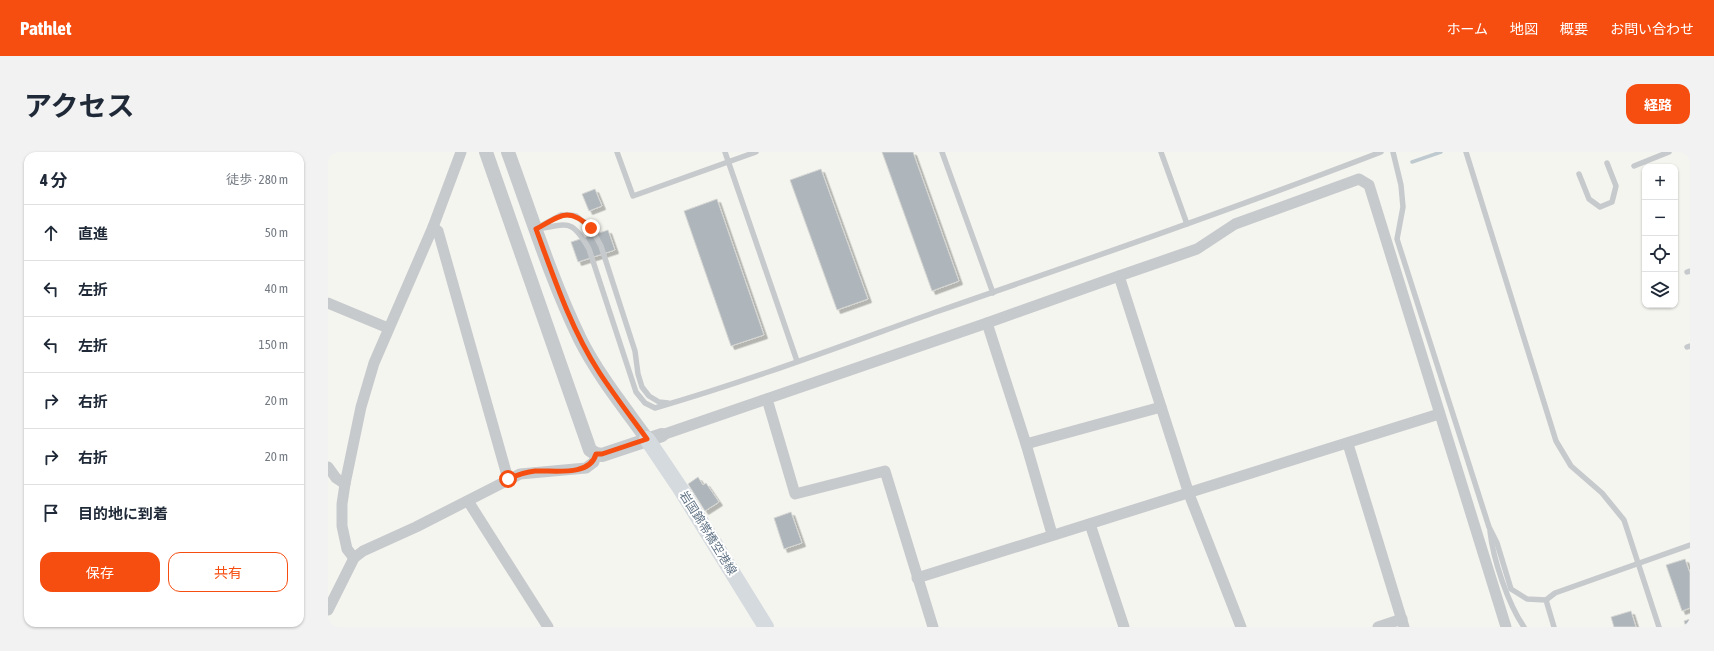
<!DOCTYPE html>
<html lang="ja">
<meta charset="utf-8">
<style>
:root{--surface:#fff;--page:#f2f2f3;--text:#1f2937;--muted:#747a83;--line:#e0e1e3;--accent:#f54e10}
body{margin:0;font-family:"Asap Condensed","Noto Sans JP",sans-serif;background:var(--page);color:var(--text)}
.controls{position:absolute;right:12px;top:12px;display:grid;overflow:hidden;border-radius:8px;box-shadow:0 1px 3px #0004}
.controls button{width:36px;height:36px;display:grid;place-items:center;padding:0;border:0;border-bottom:1px solid var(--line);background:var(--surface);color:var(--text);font:20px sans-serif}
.stop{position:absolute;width:12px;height:12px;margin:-9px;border:3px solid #f54e10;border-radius:50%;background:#fff}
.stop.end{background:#f54e10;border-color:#fff;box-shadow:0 1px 4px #0008}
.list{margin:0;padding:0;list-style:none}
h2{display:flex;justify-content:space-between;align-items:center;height:52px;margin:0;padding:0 16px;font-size:17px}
h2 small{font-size:13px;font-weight:400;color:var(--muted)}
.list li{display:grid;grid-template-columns:26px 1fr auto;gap:12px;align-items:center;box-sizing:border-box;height:56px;padding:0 16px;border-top:1px solid var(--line)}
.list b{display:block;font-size:15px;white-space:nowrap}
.list em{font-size:13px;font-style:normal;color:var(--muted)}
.actions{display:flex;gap:8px;padding:12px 16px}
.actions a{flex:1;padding:9px 0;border:1px solid var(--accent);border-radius:12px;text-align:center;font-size:14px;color:var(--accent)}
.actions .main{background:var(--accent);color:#fff}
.icon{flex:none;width:22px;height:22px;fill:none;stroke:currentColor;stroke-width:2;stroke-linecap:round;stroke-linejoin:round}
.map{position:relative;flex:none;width:1362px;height:475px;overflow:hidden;border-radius:12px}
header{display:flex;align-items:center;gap:24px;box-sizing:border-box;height:56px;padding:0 20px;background:var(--accent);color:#fff}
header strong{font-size:19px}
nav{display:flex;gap:22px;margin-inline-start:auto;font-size:14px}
.intro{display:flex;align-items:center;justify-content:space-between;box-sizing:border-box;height:96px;padding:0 24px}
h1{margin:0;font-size:28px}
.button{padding:10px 18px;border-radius:12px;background:var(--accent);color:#fff;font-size:14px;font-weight:700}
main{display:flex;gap:24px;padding:0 24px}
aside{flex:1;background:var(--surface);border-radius:12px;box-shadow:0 1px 3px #0004}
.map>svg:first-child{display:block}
</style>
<header>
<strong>Pathlet</strong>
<nav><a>ホーム</a><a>地図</a><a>概要</a><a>お問い合わせ</a></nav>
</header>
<div class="intro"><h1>アクセス</h1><a class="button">経路</a></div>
<main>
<aside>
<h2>4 分<small>徒歩 · 280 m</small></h2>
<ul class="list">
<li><svg class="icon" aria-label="ahead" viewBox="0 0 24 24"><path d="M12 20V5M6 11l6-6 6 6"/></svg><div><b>直進</b></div><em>50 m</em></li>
<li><svg class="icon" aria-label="left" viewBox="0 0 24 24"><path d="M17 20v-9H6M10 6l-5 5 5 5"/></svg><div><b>左折</b></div><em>40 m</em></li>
<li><svg class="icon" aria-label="left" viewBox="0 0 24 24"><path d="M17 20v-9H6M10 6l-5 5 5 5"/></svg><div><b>左折</b></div><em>150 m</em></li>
<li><svg class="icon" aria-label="right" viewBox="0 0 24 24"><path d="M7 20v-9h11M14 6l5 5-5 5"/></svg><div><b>右折</b></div><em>20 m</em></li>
<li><svg class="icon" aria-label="right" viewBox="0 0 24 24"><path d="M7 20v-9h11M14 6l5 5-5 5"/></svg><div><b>右折</b></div><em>20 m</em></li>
<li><svg class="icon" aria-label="arrive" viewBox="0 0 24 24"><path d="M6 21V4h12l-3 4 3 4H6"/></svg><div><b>目的地に到着</b></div></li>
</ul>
<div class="actions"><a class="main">保存</a><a>共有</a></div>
</aside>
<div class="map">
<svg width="1362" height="475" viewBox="0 0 1362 475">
<defs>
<filter id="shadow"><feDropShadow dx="3.5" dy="3.5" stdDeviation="0" flood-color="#0004"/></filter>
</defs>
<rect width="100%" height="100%" fill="#f5f5f0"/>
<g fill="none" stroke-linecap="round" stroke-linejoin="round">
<path stroke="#bfcad0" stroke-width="3.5" d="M1084,10L1113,0"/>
</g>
<g fill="#aeb6bb" stroke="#d6d6d3" filter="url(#shadow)">
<path d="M554,0H585L631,129L604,139Z"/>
<path d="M493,17L540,147L509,158L462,28Z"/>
<path d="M267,37L274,54L261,59L254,42Z"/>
<path d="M389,47L436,183L403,194L356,59Z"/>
<path d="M280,78L287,98L250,110L243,90Z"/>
<path d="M370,325L375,333L378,331L391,350L377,359L360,332Z"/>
<path d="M463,360L474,391L456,397L446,366Z"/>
<path d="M1357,407L1362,421V456L1354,459L1338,413Z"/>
<path d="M1303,459L1308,475H1286L1283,465Z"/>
<path d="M1362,467V475H1358L1356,469Z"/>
</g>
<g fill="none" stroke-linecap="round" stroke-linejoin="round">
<g stroke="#c7cacd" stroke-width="5.5">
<path d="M289,0L305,44L428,0"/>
<path d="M397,0L469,209"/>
<path d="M614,0L665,141"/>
<path d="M833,0L859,72"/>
<path d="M1065,0L1073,33L1075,55L1069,87L1161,375L1169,391L1183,437L1199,447L1218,448L1226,475"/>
<path d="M1138,0L1228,289L1243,314L1274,341L1296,368L1331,475"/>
<path d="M1306,14L1341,0"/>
<path d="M1251,22L1261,47L1272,55L1284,50L1288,34L1279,11"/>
<path d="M211,75L233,63H242L248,64L263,76L273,94L307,199L310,222L314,235L321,244L331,250L340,251"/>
<path d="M208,77C240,73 243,65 261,97L308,240L317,251L327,256C421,229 513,194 605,161C755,109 905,57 1053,0"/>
<path d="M1359,120L1362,119"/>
<path d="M1359,195L1362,194"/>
<path d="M1162,379C1165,407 1180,452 1196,475"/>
<path d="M1218,448L1227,441L1362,393"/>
</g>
<g stroke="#c7cacd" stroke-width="11">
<path d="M105,75L110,79L180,327"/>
<path d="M791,124L869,97L907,72L1031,27L1041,33L1178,475"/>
<path d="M0,151L60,176"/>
<path d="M659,171L698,292L724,382"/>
<path d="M439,247L467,342L557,319L605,475"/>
<path d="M334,283L659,171L791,124L861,342L913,475"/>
<path d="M698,292L833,255"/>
<path d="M1020,292L1076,475"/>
<path d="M0,315L8,326L17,332"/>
<path d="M140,349L220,475"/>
<path d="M762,372L796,475"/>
<path d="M26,406L19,397L14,374V352L17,332L33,255L46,211L105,75L133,0"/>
<path d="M589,426L1111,262"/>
<path d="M0,458L26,406L35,399L88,375L192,322L258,316L266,310L268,302"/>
<path d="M1050,475L1074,467"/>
</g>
<g stroke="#c7cacd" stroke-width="14">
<path d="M158,0L262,298L268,302L274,303L334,283"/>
<path d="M180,0C203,63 223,127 252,187C270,223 296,255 319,287"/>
</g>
<path stroke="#d5dadf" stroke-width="16" d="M319,287L352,336L438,475"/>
</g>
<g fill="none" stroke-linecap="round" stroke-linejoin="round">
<path stroke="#f54e10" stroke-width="5" d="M180,327C189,323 197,320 207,319C225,318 262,325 268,302H274L319,287C303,265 286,243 271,220C243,177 226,126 208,77C232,64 240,54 263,76"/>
</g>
<g text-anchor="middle" stroke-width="4" stroke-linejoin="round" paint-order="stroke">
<g font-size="12" fill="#617385" stroke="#fff">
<text transform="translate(380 381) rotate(58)" y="4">岩国錦帯橋空港線</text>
</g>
</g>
</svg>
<div class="controls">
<button>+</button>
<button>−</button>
<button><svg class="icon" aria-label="locate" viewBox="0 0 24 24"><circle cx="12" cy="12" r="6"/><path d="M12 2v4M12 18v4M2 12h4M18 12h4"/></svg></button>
<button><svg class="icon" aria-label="layers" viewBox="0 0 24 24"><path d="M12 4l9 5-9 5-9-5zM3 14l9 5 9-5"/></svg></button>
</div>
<div class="stop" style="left:180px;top:327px"></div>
<div class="stop end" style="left:263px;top:76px"></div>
</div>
</main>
